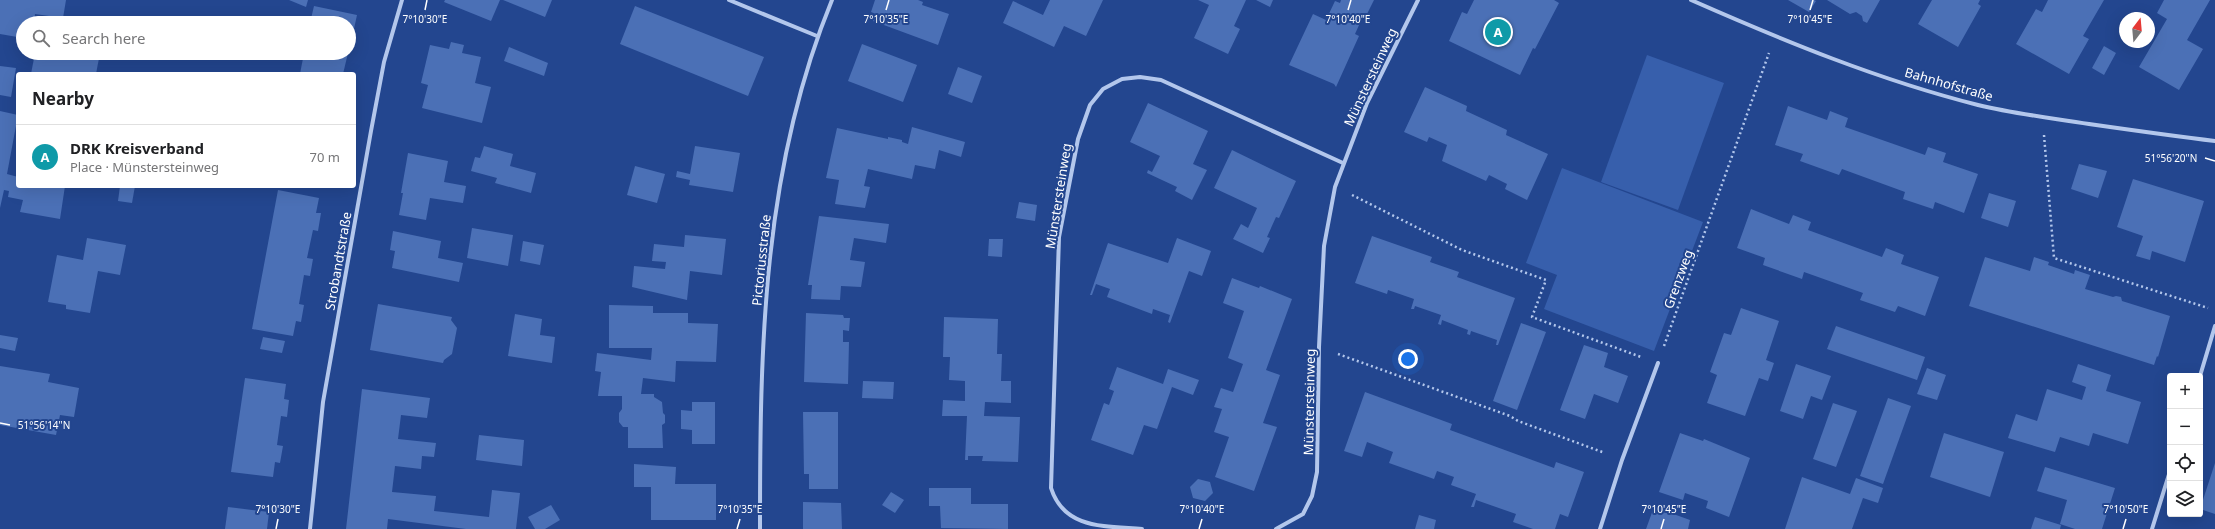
<!DOCTYPE html>
<meta charset="utf-8">
<style>
:root{--surface:#fff;--page:#f2f2f2;--text:#202124;--muted:#757577;--line:#e0e0e0;--accent:#2563eb}
body{margin:0;font-family:"Noto Sans",sans-serif;background:var(--page);color:var(--text)}
.controls{position:absolute;right:12px;bottom:12px;display:grid;overflow:hidden;border-radius:4px;box-shadow:0 4px 16px #0002}
.controls button{width:36px;height:36px;display:grid;place-items:center;padding:0;border:0;border-bottom:1px solid var(--line);background:var(--surface);color:var(--text);font:20px sans-serif}
.compass{position:absolute;left:2119px;top:12px;width:36px;height:36px;border-radius:50%;background:var(--surface);box-shadow:0 4px 16px #0002;rotate:16deg}
.you{position:absolute;left:1408px;top:359px;width:14px;height:14px;margin:-10px;border:3px solid #fff;border-radius:50%;background:#1a73e8;box-shadow:0 0 0 6px #1a73e833}
.badge{display:grid;place-items:center;width:26px;height:26px;border-radius:50%;background:var(--accent);color:#fff;font-size:13px;font-weight:700}
.pin{position:absolute;translate:-50% -50%;border:2px solid #fff;box-shadow:0 1px 4px #0006}
.list{margin:0;padding:0;list-style:none}
h2{display:flex;justify-content:space-between;align-items:center;height:52px;margin:0;padding:0 16px;font-size:17px}
h2 small{font-size:13px;font-weight:400;color:var(--muted)}
.list li{display:grid;grid-template-columns:26px 1fr auto;gap:12px;align-items:center;box-sizing:border-box;height:64px;padding:0 16px;border-top:1px solid var(--line)}
.list b{display:block;font-size:15px;white-space:nowrap}
.list p{margin:0;font-size:13px;white-space:nowrap;color:var(--muted)}
.list em{font-size:13px;font-style:normal;color:var(--muted)}
.icon{flex:none;width:22px;height:22px;fill:none;stroke:currentColor;stroke-width:2;stroke-linecap:round;stroke-linejoin:round}
.map{position:relative;flex:none;width:2215px;height:529px;overflow:hidden}
.search{position:absolute;background:var(--surface);box-shadow:0 4px 16px #0002;left:16px;top:16px;width:340px;height:44px;display:flex;align-items:center;gap:10px;box-sizing:border-box;padding:0 14px;border-radius:22px;color:var(--muted);font-size:15px}
.panel{position:absolute;background:var(--surface);box-shadow:0 4px 16px #0002;left:16px;top:72px;width:340px;height:116px;border-radius:4px}
.map>svg:first-child{display:block}
</style>
<div class="map">
<svg width="2215" height="529" viewBox="0 0 2215 529">
<rect width="100%" height="100%" fill="#23468f"/>
<g fill="#375fac">
<path d="M1647,55L1724,83L1678,210L1601,182Z"/>
<path d="M1562,168L1703,222L1654,351L1544,309L1557,275L1526,263Z"/>
</g>
<g fill="#4b70b6">
<path d="M0,0H66L63,18L35,14L34,23H23V38L0,34Z"/>
<path d="M289,0H308L306,7Z"/>
<path d="M445,0H500L491,21L444,2Z"/>
<path d="M503,0H552L545,17Z"/>
<path d="M875,0H918L923,2L922,5L949,14L938,45L873,21L876,14L871,12Z"/>
<path d="M1050,0H1103L1086,36L1064,26L1054,47L1003,23L1013,1L1043,15Z"/>
<path d="M1198,0H1246L1234,26L1240,29L1228,54L1194,38L1209,5Z"/>
<path d="M1256,0H1273L1270,7Z"/>
<path d="M1341,0H1374L1366,16L1364,14L1355,34L1359,36L1336,87L1334,84L1289,65L1313,14L1326,20L1335,1L1340,3Z"/>
<path d="M1474,0H1554L1559,3L1535,49L1533,48L1520,75L1449,41L1462,12L1467,14Z"/>
<path d="M1788,0H1814L1816,1L1809,12Z"/>
<path d="M1827,0H1880L1867,23L1863,21L1862,16L1856,12L1850,14Z"/>
<path d="M1932,0H1980L1978,4L1981,6L1958,47L1918,24Z"/>
<path d="M2048,0H2104L2083,36L2089,39L2069,74L2016,44L2036,9L2042,12Z"/>
<path d="M2164,0H2210L2187,40L2203,49L2179,90L2139,67L2167,19L2157,13Z"/>
<path d="M314,6L357,15L350,47L349,23H310Z"/>
<path d="M635,6L764,57L748,96L620,44Z"/>
<path d="M451,42L464,45L462,53L481,57L475,83L491,87L482,123L422,108L428,85L421,83L430,45L449,49Z"/>
<path d="M862,44L917,65L903,102L848,81Z"/>
<path d="M2104,46L2116,53L2104,75L2092,68Z"/>
<path d="M509,47L548,63L544,76L504,61Z"/>
<path d="M35,53H100L96,74H31Z"/>
<path d="M304,53H348L343,74H300Z"/>
<path d="M0,66L16,68L11,97L0,95Z"/>
<path d="M958,67L982,76L972,103L948,94Z"/>
<path d="M1425,87L1467,106L1466,111L1507,130L1506,135L1548,154L1527,200L1505,189L1507,184L1489,175L1486,181L1484,180L1442,161L1447,145L1429,137L1427,142L1404,132Z"/>
<path d="M1148,103L1208,131L1193,164L1207,170L1192,200L1175,191L1177,187L1147,173L1148,170L1152,172L1160,156L1130,142Z"/>
<path d="M1788,106L1827,120L1830,111L1848,118L1845,127L1925,155L1928,147L1946,153L1943,162L1978,174L1964,213L1935,202L1933,209L1903,199L1905,192L1842,169L1839,175L1800,161L1803,154L1775,145Z"/>
<path d="M0,111L18,115L7,174L18,177V186H65L60,219L20,212L23,200L8,197L9,191L4,190L0,208Z"/>
<path d="M912,127L965,142L961,157L939,150L935,169L915,165L912,179L868,169L864,186L870,187L865,208L835,204L839,180L826,178L837,128L888,139V137L902,140V142L908,144Z"/>
<path d="M484,146L513,154L510,166L536,173L531,193L495,183L497,178L471,171L475,157L480,158Z"/>
<path d="M695,146L740,153L733,192L689,185L690,180L676,177L677,171L690,174Z"/>
<path d="M1232,150L1296,181L1279,218L1276,217L1267,237L1270,238L1263,253L1233,239L1241,224L1248,228L1257,208L1214,188Z"/>
<path d="M408,153L448,161L444,182L466,186L463,203L430,198L426,220L399,215L403,193H401Z"/>
<path d="M2079,164L2107,171L2098,198L2071,189Z"/>
<path d="M635,166L665,174L657,203L627,195Z"/>
<path d="M2133,179L2204,201L2185,262L2152,251L2150,260L2136,256L2143,236L2117,227Z"/>
<path d="M120,186H135L132,203L118,201Z"/>
<path d="M278,190L319,198L316,213H321L318,231L313,230L307,258L313,259L310,276L304,275L299,304L304,305L301,322L296,321L293,336L252,329Z"/>
<path d="M1989,193L2016,201L2008,227L1981,218Z"/>
<path d="M1019,202L1037,205L1035,221L1016,218Z"/>
<path d="M1751,209L1789,224L1793,215L1811,222L1808,230L1882,257L1886,248L1904,255L1901,264L1939,277L1925,316L1898,306L1895,312L1860,300L1863,293L1804,272L1802,279L1763,265L1765,258L1737,248Z"/>
<path d="M819,216L889,224L886,243L854,238L850,260L865,262L861,287L841,286L840,300L811,299L812,285H808Z"/>
<path d="M472,228L513,235L508,266L467,258Z"/>
<path d="M393,231L441,241L438,258L463,263L459,282L392,268L395,251L390,250Z"/>
<path d="M685,235L726,239L722,275L690,271L687,300L632,287L634,266L665,269L666,262L652,261L654,244L684,247Z"/>
<path d="M1372,236L1432,257L1430,262L1459,272L1457,277L1515,298L1498,345H1496L1497,340L1471,331L1470,335L1467,334L1468,330L1442,320L1441,325L1438,324L1441,315L1415,306L1414,309H1411L1414,299L1388,290L1387,294L1355,283Z"/>
<path d="M87,238L126,245L120,275L98,271L90,313L66,309V305L48,302L57,255L83,260Z"/>
<path d="M1177,238L1211,251L1202,276L1189,271L1170,323L1168,322L1170,315L1153,309L1152,314L1107,297L1110,289L1096,284L1092,295H1090L1108,243L1168,263Z"/>
<path d="M989,239H1003L1002,257L988,256Z"/>
<path d="M523,241L544,245L540,265L520,261Z"/>
<path d="M1985,257L2030,271L2034,257L2049,262L2048,265L2074,274L2075,270L2090,275L2085,289L2113,297L2116,296L2121,297L2122,301L2170,316L2158,357L2157,356L2154,365L1969,306Z"/>
<path d="M1232,278L1259,288L1260,286L1292,299L1266,370L1280,375L1263,423L1277,427L1254,491L1215,477L1229,437L1214,432L1222,409L1214,407L1221,388L1233,392L1243,364L1228,358L1244,311L1223,303Z"/>
<path d="M378,304L452,317L451,320L457,328L452,354L444,360L443,363L370,350Z"/>
<path d="M609,305L653,306V313H688V323L718,324L716,362L676,361L675,382L643,378L641,394H654V397L662,402L663,413L665,415V423L662,425L663,448H628V427H623L619,422V413L622,409V396H598L601,372L595,371L597,353L651,360L652,348H609Z"/>
<path d="M1741,308L1779,321L1766,360L1774,363L1768,381L1759,378L1745,416L1707,403L1717,375L1710,372L1724,333L1731,335Z"/>
<path d="M806,313L843,315L844,318H850L849,331L843,330V342H849L848,384L804,382Z"/>
<path d="M515,314L542,319L540,335L555,337L552,363L508,356Z"/>
<path d="M944,317L998,319L997,354H1002L1001,381H1011V403L985,402L984,416L1020,417L1018,462L982,461L983,456H968V460H965L967,416H942L943,400L965,401V381L949,380L950,357H943Z"/>
<path d="M1521,323L1546,332L1517,410L1493,401Z"/>
<path d="M1836,326L1925,357L1917,380L1827,349Z"/>
<path d="M0,335L18,338L15,351L0,348Z"/>
<path d="M263,337L285,341L282,353L260,349Z"/>
<path d="M1584,345L1608,353L1604,367L1628,376L1618,403L1594,394L1585,419L1560,410Z"/>
<path d="M1796,364L1831,376L1822,400L1811,396L1803,419L1780,411Z"/>
<path d="M2078,364L2111,375L2106,391L2141,402L2128,444L2093,433L2089,446L2060,437L2055,452L2008,438L2016,414L2037,421L2047,389L2082,400L2086,387L2072,382Z"/>
<path d="M0,366L50,374L48,382L79,388L74,417L60,415L56,435L0,425Z"/>
<path d="M1117,367L1163,384L1168,369L1199,380L1193,395L1172,387L1157,429L1144,425L1133,455L1091,440L1104,403L1109,405L1114,391L1109,389Z"/>
<path d="M1927,368L1946,375L1937,400L1917,394Z"/>
<path d="M245,378L286,384L284,399L289,400L287,417L281,416L277,445L283,446L280,463L275,462L273,477L231,472Z"/>
<path d="M863,381L894,382L893,399L862,398Z"/>
<path d="M362,389L430,398L427,418L401,415L398,439L436,443L434,457L422,456L421,469L395,466L392,492L436,496L434,511L489,517L492,490L520,493L516,529H466L388,519L387,529H346Z"/>
<path d="M1365,392L1452,424L1450,430L1554,468L1556,462L1584,472L1568,517L1560,514L1555,529H1533L1513,522L1516,514L1476,500L1474,507H1471L1476,494L1451,485L1454,477L1437,471L1434,479L1389,463L1393,452L1367,442L1362,457L1344,451Z"/>
<path d="M1888,398L1911,406L1883,484L1860,476Z"/>
<path d="M692,402H715V444H692V430L681,429V410L692,411Z"/>
<path d="M1833,403L1857,411L1836,467L1813,459Z"/>
<path d="M803,412H838V489H809V474H804Z"/>
<path d="M1680,433L1703,441L1704,439L1750,458L1729,517L1706,508L1708,501L1685,493L1683,500L1659,492Z"/>
<path d="M1944,433L2004,452L1990,497L1930,477Z"/>
<path d="M479,435L524,440L522,466L476,460Z"/>
<path d="M2215,463V514L2200,509Z"/>
<path d="M634,464L676,467L675,484H716V520H651V487H634Z"/>
<path d="M2045,467L2115,488L2102,529H2075L2060,524L2067,500L2037,491Z"/>
<path d="M1802,477L1850,494L1856,478L1883,488L1878,503L1863,498L1852,529H1785Z"/>
<path d="M1198,479L1210,482L1213,493L1205,501L1193,498L1190,487Z"/>
<path d="M929,488H971V504H1008V529L941,528L940,506H929Z"/>
<path d="M891,492L904,500L895,513L882,505Z"/>
<path d="M803,502L841,503L842,529H803Z"/>
<path d="M551,505L560,520L545,529H535L528,517Z"/>
<path d="M228,507L269,512L267,529H225Z"/>
<path d="M1654,507L1690,520L1688,529H1646Z"/>
<path d="M1419,515L1436,520L1434,529H1415Z"/>
<path d="M2035,517L2061,525L2060,529H2031Z"/>
</g>
<g fill="none" stroke-linecap="round" stroke-linejoin="round">
<g stroke="#b3c7ec" stroke-width="2.5" stroke-dasharray="2 3" stroke-linecap="butt">
<path d="M2044,135L2054,258L2208,308"/>
<path d="M1352,195L1462,250L1546,280L1532,317L1641,357"/>
<path d="M1664,346L1769,53"/>
<path d="M1338,354L1510,416L1518,421L1605,453"/>
</g>
<g stroke="#b3c7ec" stroke-width="4">
<path d="M729,0L817,36"/>
<path d="M1691,0C1784,41 1879,80 1978,105C2015,114 2052,118 2089,124C2131,130 2173,136 2215,141"/>
<path d="M2200,376L2215,326"/>
<path d="M310,529L323,402L371,131L384,62L402,0"/>
<path d="M760,529C760,348 762,170 832,0"/>
<path d="M1142,529C1104,526 1064,529 1051,488L1059,237L1078,139L1090,105L1103,89L1122,79L1140,77L1161,80L1343,163"/>
<path d="M1276,529L1303,514L1312,496L1317,472L1319,347L1324,246L1335,187L1367,103L1418,0"/>
<path d="M1600,529L1622,460L1658,363"/>
<path d="M2152,529L2170,471"/>
</g>
</g>
<path fill="none" stroke="#fff" stroke-width="1.5" d="M425,10L427,0M886,10L889,0M1348,10L1351,0M1810,10L1813,0M2205,158L2215,161M0,423L10,425M276,529L278,519M737,529L740,519M1199,529L1202,519M1661,529L1664,519M2123,529L2126,519"/>
<g text-anchor="middle" stroke-width="4" stroke-linejoin="round" paint-order="stroke">
<g font-size="13" fill="#fff" stroke="#23468f">
<text transform="translate(1370 77) rotate(-65)" y="5">Münstersteinweg</text>
<text transform="translate(1949 84) rotate(16)" y="5">Bahnhofstraße</text>
<text transform="translate(1058 196) rotate(-81)" y="5">Münstersteinweg</text>
<text transform="translate(761 260) rotate(-84)" y="5">Pictoriusstraße</text>
<text transform="translate(338 261) rotate(-80)" y="5">Strobandtstraße</text>
<text transform="translate(1678 279) rotate(-70)" y="5">Grenzweg</text>
<text transform="translate(1309 402) rotate(-89)" y="5">Münstersteinweg</text>
</g>
</g>
<g font-size="10" text-anchor="middle" fill="#fff" stroke="#23468f" stroke-width="4" stroke-linejoin="round" paint-order="stroke">
<text x="425" y="23">7°10'30"E</text>
<text x="886" y="23">7°10'35"E</text>
<text x="1348" y="23">7°10'40"E</text>
<text x="1810" y="23">7°10'45"E</text>
<text x="2171" y="162">51°56'20"N</text>
<text x="44" y="429">51°56'14"N</text>
<text x="278" y="513">7°10'30"E</text>
<text x="740" y="513">7°10'35"E</text>
<text x="1202" y="513">7°10'40"E</text>
<text x="1664" y="513">7°10'45"E</text>
<text x="2126" y="513">7°10'50"E</text>
</g>
</svg>
<div class="controls">
<button>+</button>
<button>−</button>
<button><svg class="icon" aria-label="locate" viewBox="0 0 24 24"><circle cx="12" cy="12" r="6"/><path d="M12 2v4M12 18v4M2 12h4M18 12h4"/></svg></button>
<button><svg class="icon" aria-label="layers" viewBox="0 0 24 24"><path d="M12 4l9 5-9 5-9-5zM3 14l9 5 9-5"/></svg></button>
</div>
<svg class="compass" viewBox="-18 -18 36 36"><path d="M0-13l5 13h-10z" fill="#e53935"/><path d="M0 13l5-13h-10z" fill="#757577"/></svg>
<div class="you"></div>
<div class="pin badge" style="left:1498px;top:32px;background:#0f9aa8">A</div>
<div class="search"><svg class="icon" aria-label="search" viewBox="0 0 24 24"><circle cx="10" cy="10" r="6"/><path d="M15 15l6 6"/></svg>Search here</div>
<section class="panel">
<h2>Nearby<small></small></h2>
<ul class="list">
<li><span class="badge" style="background:#0f9aa8">A</span><div><b>DRK Kreisverband</b><p>Place · Münstersteinweg</p></div><em>70 m</em></li>
</ul>
</section>
</div>
